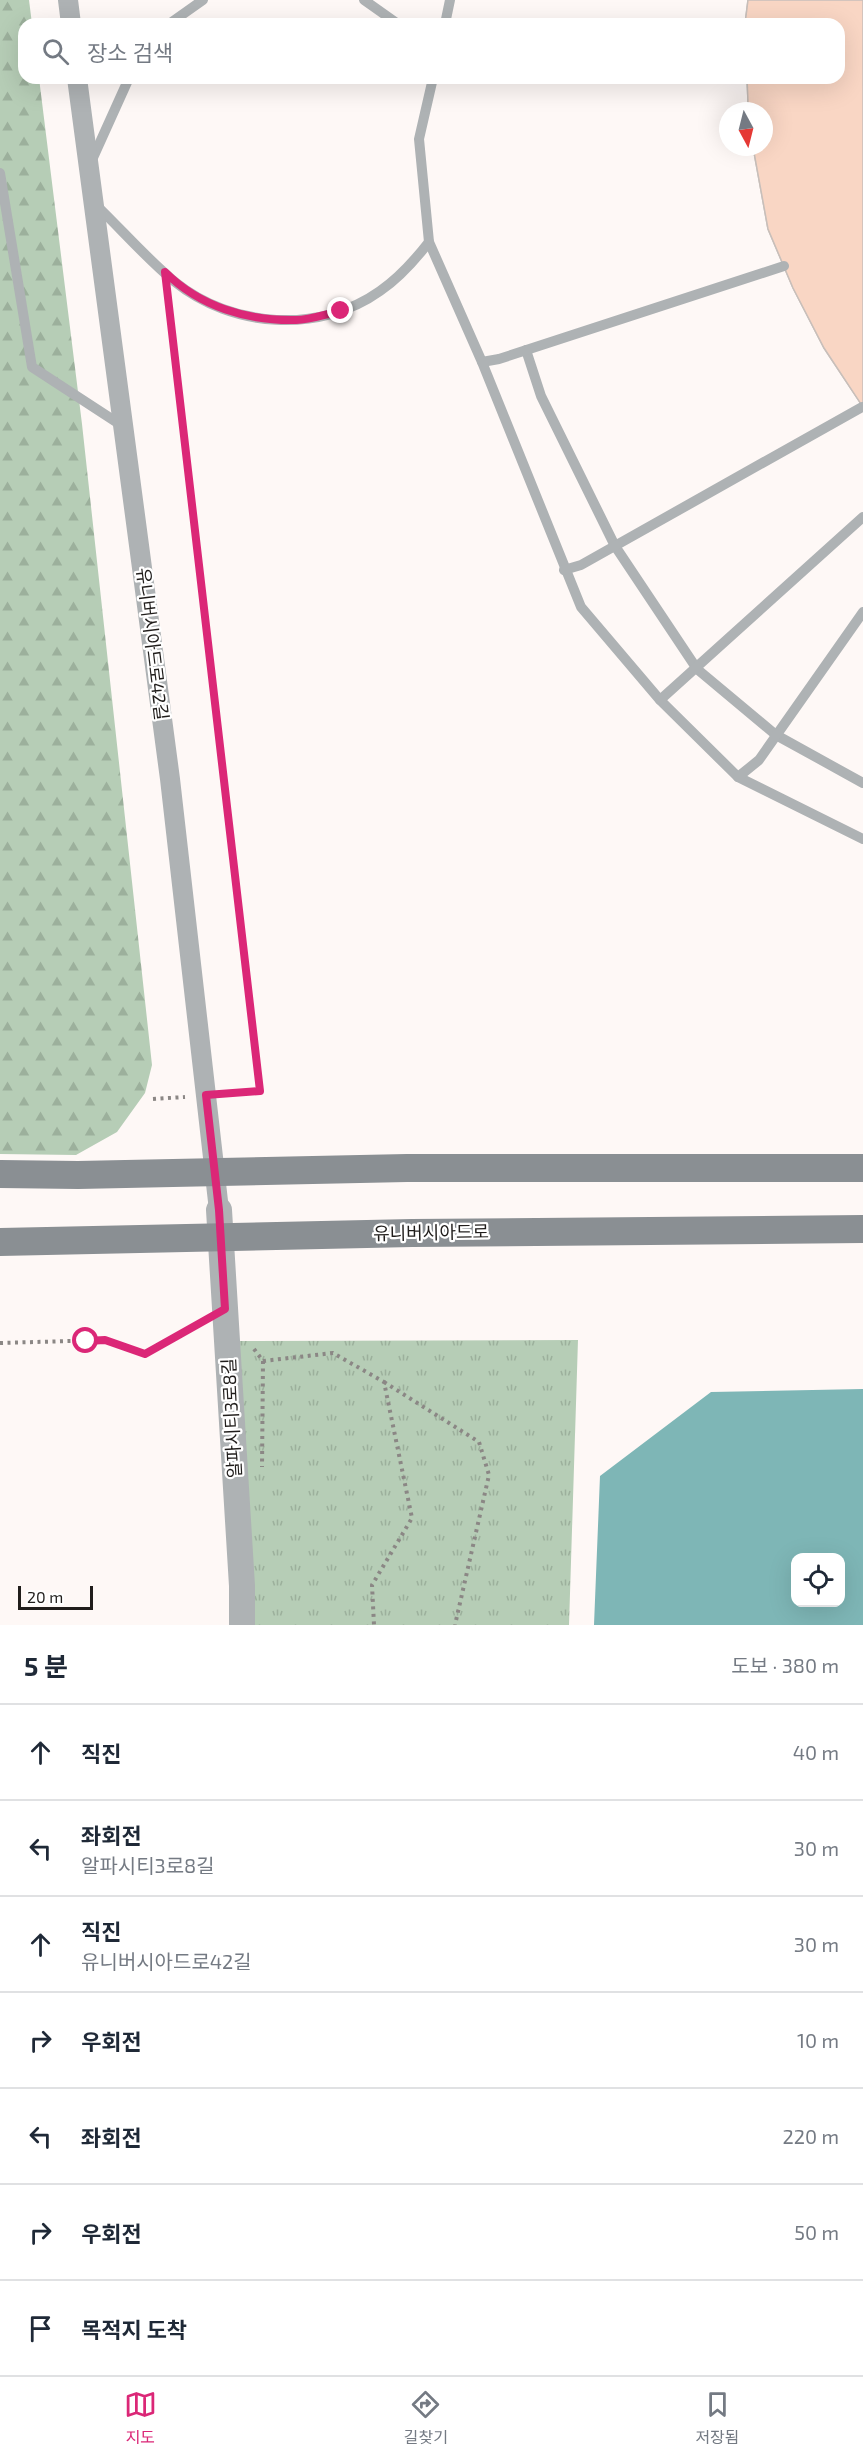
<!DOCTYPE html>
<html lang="ko">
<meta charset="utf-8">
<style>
:root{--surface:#fff;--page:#f2f2f3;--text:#1f2937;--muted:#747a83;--line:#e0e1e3;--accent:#db2777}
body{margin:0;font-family:"Exo 2","Noto Sans KR",sans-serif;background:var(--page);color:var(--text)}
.controls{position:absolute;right:18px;bottom:18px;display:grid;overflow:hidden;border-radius:12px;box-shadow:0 6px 24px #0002}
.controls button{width:54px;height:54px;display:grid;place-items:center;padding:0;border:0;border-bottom:2px solid var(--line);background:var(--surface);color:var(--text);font:30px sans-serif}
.compass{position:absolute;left:719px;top:102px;width:54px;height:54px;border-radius:50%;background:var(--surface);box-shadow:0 6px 24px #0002;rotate:173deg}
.scale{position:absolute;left:18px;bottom:15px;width:75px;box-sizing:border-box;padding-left:6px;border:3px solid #201d1b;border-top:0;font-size:16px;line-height:21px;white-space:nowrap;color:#201d1b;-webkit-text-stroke:4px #fff;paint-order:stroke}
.stop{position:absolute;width:18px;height:18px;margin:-14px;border:4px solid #db2777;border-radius:50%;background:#fff}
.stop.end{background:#db2777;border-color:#fff;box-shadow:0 2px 6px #0008}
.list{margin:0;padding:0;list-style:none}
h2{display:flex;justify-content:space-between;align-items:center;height:78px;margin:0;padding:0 24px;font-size:26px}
h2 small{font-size:20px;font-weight:400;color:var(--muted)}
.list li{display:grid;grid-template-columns:39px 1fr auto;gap:18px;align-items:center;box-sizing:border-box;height:96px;padding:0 24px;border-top:2px solid var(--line)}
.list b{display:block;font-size:22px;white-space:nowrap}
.list p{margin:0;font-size:20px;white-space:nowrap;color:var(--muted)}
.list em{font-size:20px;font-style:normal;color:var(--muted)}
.icon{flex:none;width:33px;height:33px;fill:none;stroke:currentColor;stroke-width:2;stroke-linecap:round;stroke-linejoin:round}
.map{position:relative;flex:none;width:863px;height:1625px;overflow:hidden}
.search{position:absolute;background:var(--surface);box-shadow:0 6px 24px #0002;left:18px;right:18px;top:18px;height:66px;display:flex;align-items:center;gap:15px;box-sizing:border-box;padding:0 21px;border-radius:18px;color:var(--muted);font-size:22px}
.sheet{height:750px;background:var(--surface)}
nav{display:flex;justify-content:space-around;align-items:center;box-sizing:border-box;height:84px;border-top:2px solid var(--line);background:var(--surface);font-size:16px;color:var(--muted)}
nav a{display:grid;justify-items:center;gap:3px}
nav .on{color:var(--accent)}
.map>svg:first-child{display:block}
</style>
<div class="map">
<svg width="863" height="1625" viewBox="0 0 863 1625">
<defs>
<pattern id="forest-firs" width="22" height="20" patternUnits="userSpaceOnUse" patternTransform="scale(1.5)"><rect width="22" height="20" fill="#b6cdb6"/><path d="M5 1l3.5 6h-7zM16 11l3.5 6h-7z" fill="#9cb09c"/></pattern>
<pattern id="park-tufts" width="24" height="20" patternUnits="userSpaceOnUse" patternTransform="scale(1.5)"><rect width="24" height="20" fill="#b6cdb6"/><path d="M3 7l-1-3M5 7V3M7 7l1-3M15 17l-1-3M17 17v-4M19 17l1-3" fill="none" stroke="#9cb09c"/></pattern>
</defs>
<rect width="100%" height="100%" fill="#fef8f6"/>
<path fill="url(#forest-firs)" d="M0,0H29L32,24H24V78H39L82,424L152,1065L145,1093L117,1132L76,1155L0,1154Z"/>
<path fill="url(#park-tufts)" d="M578,1340L569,1625H242L227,1341Z"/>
<path fill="#7eb6b6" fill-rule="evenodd" d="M863,1389V1625H594L600,1476L711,1392ZM796,1558H840V1602H796Z"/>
<g fill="#f9d6c4" stroke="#c8bfba" stroke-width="1.5">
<path d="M748,0H863V407L824,348L793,288L768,229L753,147H764V111H749L748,102L747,78H839V24H745Z"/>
<path d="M748,0H863V407L824,348L793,288L768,229L753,147H764V111H749L748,102L747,78H839V24H745Z"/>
</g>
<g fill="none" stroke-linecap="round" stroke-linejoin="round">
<g stroke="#8b8785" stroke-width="4" stroke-dasharray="3 4.5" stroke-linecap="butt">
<path d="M168,298L260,1091L226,1093"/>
<path d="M153,1099L185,1097"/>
<path d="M0,1343L105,1340L145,1354L201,1323"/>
<path d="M254,1349L263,1361L262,1467"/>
<path d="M263,1361L333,1353L384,1382L412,1518L372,1585L374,1625"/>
<path d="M384,1382L479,1442L489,1475L455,1625"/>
</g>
<g stroke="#aeb2b4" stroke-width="10">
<path d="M364,0L398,24"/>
<path d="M169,24L203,0"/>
<path d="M445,24L450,0"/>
<path d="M433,78L419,139L429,242L482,362L581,607L660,700L738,777L863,839"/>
<path d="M92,160L129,78"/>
<path d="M0,173L32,367L124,427"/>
<path d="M96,205C122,230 147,259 175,282C232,328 320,334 380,291C399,278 415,260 429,242"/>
<path d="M526,350L541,396L615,546L697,669L776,735L863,783"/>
<path d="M482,362L499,359L784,266"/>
<path d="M564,570L581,565L862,407"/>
<path d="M660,700L863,517"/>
<path d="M738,777L759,760L863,612"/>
</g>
<g stroke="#aeb2b4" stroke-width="20">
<path d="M68,0L71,24"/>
<path d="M77,78L170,779L219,1210"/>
</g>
<path stroke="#aeb2b4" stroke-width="26" d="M219,1210L242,1586V1625"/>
<g stroke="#8a8f93" stroke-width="28">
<path d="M0,1174L78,1175L407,1168H863"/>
<path d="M0,1242L412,1233L863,1229"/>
</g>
</g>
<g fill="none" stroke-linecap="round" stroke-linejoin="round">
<path stroke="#db2777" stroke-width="8" d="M86,1341L105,1340L145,1354L225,1309L219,1210L206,1095L260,1091L165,272C200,307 248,321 296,320C310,320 326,314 341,311"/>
</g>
<g text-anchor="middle" stroke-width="4.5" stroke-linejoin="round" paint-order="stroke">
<g font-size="18" fill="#201d1b" stroke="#fff">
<text transform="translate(152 644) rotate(83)" y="6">유니버시아드로42길</text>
<text transform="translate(431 1233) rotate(-1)" y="6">유니버시아드로</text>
<text transform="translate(232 1418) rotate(-93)" y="6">알파시티3로8길</text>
</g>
</g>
</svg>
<div class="controls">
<button><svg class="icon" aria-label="locate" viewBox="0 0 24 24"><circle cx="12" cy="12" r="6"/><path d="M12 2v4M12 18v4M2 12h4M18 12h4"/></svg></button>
</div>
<svg class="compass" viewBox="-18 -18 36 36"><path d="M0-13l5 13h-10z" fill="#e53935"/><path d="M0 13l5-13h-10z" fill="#747a83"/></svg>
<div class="scale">20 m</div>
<div class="stop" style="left:86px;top:1341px"></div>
<div class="stop end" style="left:341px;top:311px"></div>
<div class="search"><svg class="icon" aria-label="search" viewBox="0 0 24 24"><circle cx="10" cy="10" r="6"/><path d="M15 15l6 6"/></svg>장소 검색</div>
</div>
<section class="sheet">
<h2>5 분<small>도보 · 380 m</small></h2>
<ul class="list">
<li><svg class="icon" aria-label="ahead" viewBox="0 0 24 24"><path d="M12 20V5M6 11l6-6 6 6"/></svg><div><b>직진</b></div><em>40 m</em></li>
<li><svg class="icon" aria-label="left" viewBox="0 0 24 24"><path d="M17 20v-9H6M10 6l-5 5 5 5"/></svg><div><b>좌회전</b><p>알파시티3로8길</p></div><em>30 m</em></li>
<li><svg class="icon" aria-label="ahead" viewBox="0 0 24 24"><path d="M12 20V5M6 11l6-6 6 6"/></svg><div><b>직진</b><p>유니버시아드로42길</p></div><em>30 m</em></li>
<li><svg class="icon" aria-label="right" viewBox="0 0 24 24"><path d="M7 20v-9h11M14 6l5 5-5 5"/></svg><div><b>우회전</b></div><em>10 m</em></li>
<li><svg class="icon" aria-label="left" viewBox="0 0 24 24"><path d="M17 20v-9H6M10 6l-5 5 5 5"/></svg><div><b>좌회전</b></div><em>220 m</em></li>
<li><svg class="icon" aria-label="right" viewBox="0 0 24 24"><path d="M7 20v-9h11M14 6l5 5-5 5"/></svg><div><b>우회전</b></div><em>50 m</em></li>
<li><svg class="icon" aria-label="arrive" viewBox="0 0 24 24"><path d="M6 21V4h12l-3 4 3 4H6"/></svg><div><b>목적지 도착</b></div></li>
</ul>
</section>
<nav>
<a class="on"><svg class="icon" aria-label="map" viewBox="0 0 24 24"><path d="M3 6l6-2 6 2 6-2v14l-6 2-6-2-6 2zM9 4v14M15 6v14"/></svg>지도</a>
<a><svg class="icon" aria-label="directions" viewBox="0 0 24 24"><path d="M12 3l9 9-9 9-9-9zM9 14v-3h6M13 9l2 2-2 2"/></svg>길찾기</a>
<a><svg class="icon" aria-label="saved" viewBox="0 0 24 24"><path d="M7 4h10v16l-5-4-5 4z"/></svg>저장됨</a>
</nav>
